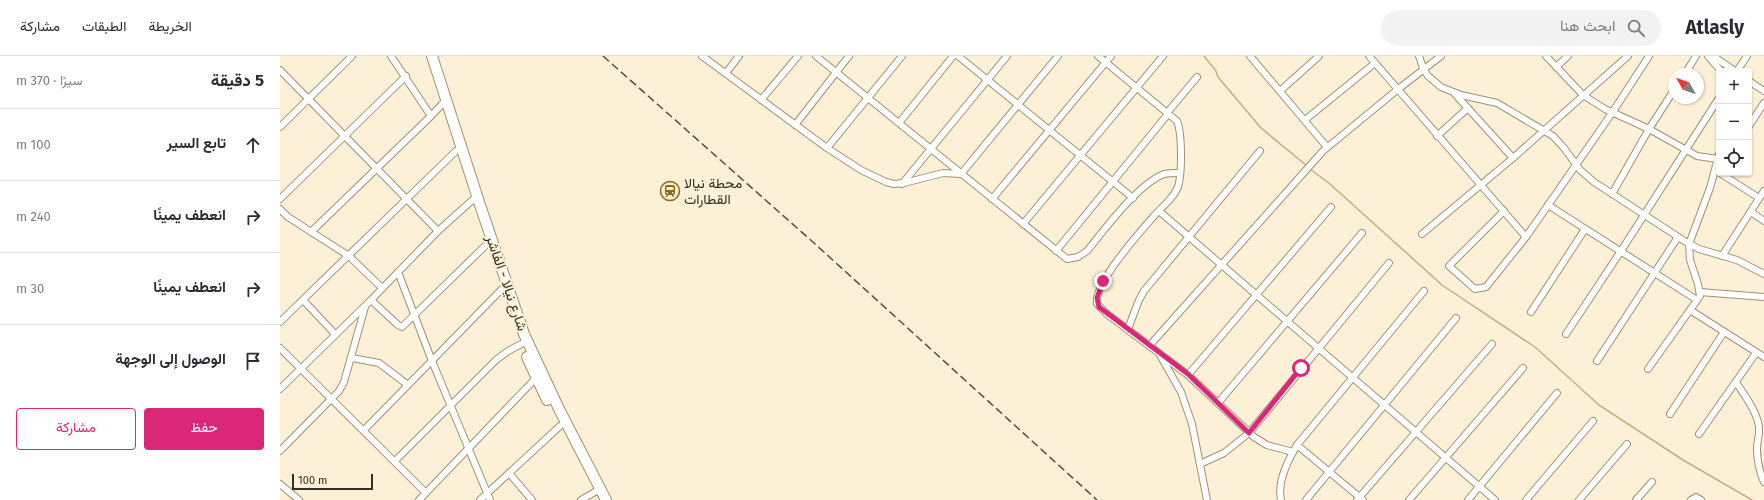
<!DOCTYPE html>
<html lang="ar">
<meta charset="utf-8">
<style>
:root{--surface:#fff;--page:#f2f2f3;--text:#2b2b33;--muted:#7c7c81;--line:#e1e1e2;--accent:#db2777}
body{margin:0;font-family:"Fira Sans",Vazirmatn,sans-serif;background:var(--page);color:var(--text);direction:rtl}
.controls{position:absolute;right:12px;top:12px;display:grid;overflow:hidden;border-radius:4px;box-shadow:0 1px 3px #0004}
.controls button{width:36px;height:36px;display:grid;place-items:center;padding:0;border:0;border-bottom:1px solid var(--line);background:var(--surface);color:var(--text);font:20px sans-serif}
.compass{position:absolute;left:1388px;top:12px;width:36px;height:36px;border-radius:50%;background:var(--surface);box-shadow:0 1px 3px #0004;rotate:310deg}
.scale{position:absolute;left:12px;bottom:10px;width:81px;box-sizing:border-box;padding-left:4px;border:2px solid #332e21;border-top:0;font-size:11px;line-height:14px;white-space:nowrap;color:#332e21;-webkit-text-stroke:3px #fcf0d7;paint-order:stroke}
.stop{position:absolute;width:12px;height:12px;margin:-9px;border:3px solid #db2777;border-radius:50%;background:#fff}
.stop.end{background:#db2777;border-color:#fff;box-shadow:0 1px 4px #0008}
.list{margin:0;padding:0;list-style:none}
h2{display:flex;justify-content:space-between;align-items:center;height:52px;margin:0;padding:0 16px;font-size:17px}
h2 small{font-size:13px;font-weight:400;color:var(--muted)}
.list li{display:grid;grid-template-columns:26px 1fr auto;gap:12px;align-items:center;box-sizing:border-box;height:72px;padding:0 16px;border-top:1px solid var(--line)}
.list b{display:block;font-size:15px;white-space:nowrap}
.list em{font-size:13px;font-style:normal;color:var(--muted)}
.actions{display:flex;gap:8px;padding:12px 16px}
.actions a{flex:1;padding:9px 0;border:1px solid var(--accent);border-radius:4px;text-align:center;font-size:14px;color:var(--accent)}
.actions .main{background:var(--accent);color:#fff}
.icon{flex:none;width:22px;height:22px;fill:none;stroke:currentColor;stroke-width:2;stroke-linecap:round;stroke-linejoin:round}
.map{position:relative;flex:none;width:1484px;height:444px;overflow:hidden;direction:ltr}
header{display:flex;align-items:center;gap:24px;box-sizing:border-box;height:56px;padding:0 20px;background:var(--surface);border-bottom:1px solid var(--line)}
header strong{font-size:19px}
nav{display:flex;gap:22px;margin-inline-start:auto;font-size:14px}
.search{width:280px;height:36px;background:var(--page);display:flex;align-items:center;gap:10px;box-sizing:border-box;padding:0 14px;border-radius:22px;color:var(--muted);font-size:15px}
main{display:flex}
aside{flex:1;background:var(--surface)}
.map>svg:first-child{display:block}
</style>
<header>
<strong>Atlasly</strong>
<div class="search"><svg class="icon" aria-label="search" viewBox="0 0 24 24"><circle cx="10" cy="10" r="6"/><path d="M15 15l6 6"/></svg>ابحث هنا</div>
<nav><a>الخريطة</a><a>الطبقات</a><a>مشاركة</a></nav>
</header>
<main>
<div class="map">
<svg width="1484" height="444" viewBox="0 0 1484 444">
<rect width="100%" height="100%" fill="#fcf0d7"/>
<g fill="none" stroke-linecap="round" stroke-linejoin="round">
<g stroke="#c3ae80" stroke-width="1.5">
<path d="M924,0L936,15L938,21L981,72L1027,110"/>
<path d="M1030,113L1050,128L1162,229L1255,291L1319,349L1403,404L1472,444"/>
</g>
<defs>
<g id="minor">
<path d="M111,0L151,60L166,44"/>
<path d="M422,0L547,92L581,114L606,126L614,128L624,127L663,117L681,118L778,0"/>
<path d="M536,0L787,203L798,201L807,195C825,173 858,128 884,118C889,117 894,117 900,117"/>
<path d="M678,0L853,142"/>
<path d="M818,0L897,65C902,77 903,124 896,135C891,144 881,152 874,160C860,176 813,228 817,248L827,258L908,319L974,381L987,389L1013,396"/>
<path d="M970,0L1047,91"/>
<path d="M1089,0L1246,181"/>
<path d="M1139,0L1143,12L1148,20L1161,31L1181,39L1217,47L1273,80L1284,92L1300,114L1314,126L1406,186L1419,193L1457,204L1484,218"/>
<path d="M1266,0L1303,39L1325,53L1369,73L1417,100L1438,103"/>
<path d="M1428,0L1441,15"/>
<path d="M1433,0L1455,15"/>
<path d="M1276,11L1288,0"/>
<path d="M0,14L158,175"/>
<path d="M1457,15L1467,0"/>
<path d="M446,17L459,0"/>
<path d="M1405,18L1416,0"/>
<path d="M1469,25L1484,35"/>
<path d="M1000,35L1039,0"/>
<path d="M1175,38L1233,102"/>
<path d="M481,44L518,0"/>
<path d="M887,57L917,21"/>
<path d="M1025,64L1095,7"/>
<path d="M619,67L673,0"/>
<path d="M515,69L569,0"/>
<path d="M1469,70L1484,47"/>
<path d="M0,71L72,0"/>
<path d="M1157,80L1188,52"/>
<path d="M547,92L622,0"/>
<path d="M1440,117L1479,142"/>
<path d="M622,128L727,0"/>
<path d="M1332,138L1369,73L1394,34"/>
<path d="M0,143L126,20"/>
<path d="M712,143L831,0"/>
<path d="M1268,149L1417,244"/>
<path d="M0,153L8,161L69,200L102,232"/>
<path d="M879,155L1215,444"/>
<path d="M1224,155L1169,210L1195,233L1206,231L1246,181L1332,57L1369,0"/>
<path d="M1471,156L1484,165"/>
<path d="M743,168L883,0"/>
<path d="M31,176L151,60"/>
<path d="M1142,178L1233,102L1348,0"/>
<path d="M776,195L888,58"/>
<path d="M1442,200L1484,135"/>
<path d="M118,216L152,305L210,444"/>
<path d="M1420,236L1484,241"/>
<path d="M23,244L55,278"/>
<path d="M91,244L118,269L122,271L206,189"/>
<path d="M1410,254L1484,301"/>
<path d="M1251,256L1305,173"/>
<path d="M0,266L176,95"/>
<path d="M848,273L859,244L864,235L980,95"/>
<path d="M1286,278L1341,195L1439,42"/>
<path d="M870,289L1043,95L1117,34L1161,0"/>
<path d="M0,292L146,437"/>
<path d="M880,299L901,336L912,368L927,444"/>
<path d="M72,302L99,307L128,329"/>
<path d="M1317,305L1398,181"/>
<path d="M1368,313L1420,240L1418,228L1410,204L1409,188L1430,132L1439,98"/>
<path d="M908,319L1051,151"/>
<path d="M1456,326C1464,339 1477,355 1479,371C1480,378 1477,385 1477,393C1477,403 1480,417 1484,426"/>
<path d="M0,333L91,244L158,175L197,140"/>
<path d="M938,347L1082,177"/>
<path d="M1390,358L1444,276"/>
<path d="M84,374L221,234"/>
<path d="M1419,378L1476,297"/>
<path d="M1017,389L1083,444"/>
<path d="M0,395L59,335L64,326L85,251"/>
<path d="M115,405L216,304L228,295L247,285"/>
<path d="M920,408L944,397L969,377L1109,207"/>
<path d="M229,417L252,444"/>
<path d="M0,428L19,444"/>
<path d="M139,444L256,322"/>
<path d="M200,444L280,370"/>
<path d="M301,444L320,433"/>
<path d="M1001,444C997,426 1008,404 1017,389L1144,235"/>
<path d="M1026,444L1176,262"/>
<path d="M1077,444L1212,288"/>
<path d="M1129,444L1243,312"/>
<path d="M1188,444L1277,337"/>
<path d="M1246,444L1313,365"/>
<path d="M1299,444L1347,388"/>
<path d="M1356,444L1372,426"/>
<path d="M1411,444L1416,441L1421,444"/>
</g>
<g id="trunk">
<path d="M152,0L200,149L244,278L279,353L326,444"/>
<path d="M247,301L267,344"/>
</g>
</defs>
<use href="#minor" stroke="#a09174" stroke-width="8"/>
<use href="#trunk" stroke="#a09174" stroke-width="12"/>
<use href="#minor" stroke="#fff" stroke-width="6"/>
<use href="#trunk" stroke="#fff" stroke-width="10"/>
<path stroke="#544e3f" stroke-width="1.5" stroke-dasharray="8 4" stroke-linecap="butt" d="M323,0L534,187L817,444"/>
</g>
<g fill="none" stroke-linecap="round" stroke-linejoin="round">
<path stroke="#db2777" stroke-width="5" d="M823,225L817,242L819,251L908,318L969,377L1021,312"/>
</g>
<defs>
<symbol id="station-ring" viewBox="-11 -11 22 22"><circle r="9.5" fill="#fcf0d7" stroke="#8d6b0e" stroke-width="1.5"/><path d="M-3-6H3Q5-6 5-4V2Q5 4 3 4L4.5 6H3L1.5 4h-3L-3 6H-4.5L-3 4Q-5 4-5 2V-4Q-5-6-3-6ZM-3.5-4v3h7v-3ZM-3.5 1v1.5H-2V1ZM2 1v1.5H3.5V1Z" fill="#8d6b0e"/></symbol>
</defs>
<g fill-rule="evenodd">
<use href="#station-ring" x="379" y="124" width="22" height="22"/>
</g>
<g text-anchor="middle" stroke-width="4" stroke-linejoin="round" paint-order="stroke">
<g font-size="14" fill="#332e21" stroke="#fcf0d7" text-anchor="start">
<text x="404" y="132">محطة نيالا<tspan x="404" dy="16">القطارات</tspan></text>
</g>
<g font-size="14" fill="#332e21" stroke="#fcf0d7">
<text transform="translate(227 227) rotate(71)" y="5">شارع نيالا - الفاشر</text>
</g>
</g>
</svg>
<div class="controls">
<button>+</button>
<button>−</button>
<button><svg class="icon" aria-label="locate" viewBox="0 0 24 24"><circle cx="12" cy="12" r="6"/><path d="M12 2v4M12 18v4M2 12h4M18 12h4"/></svg></button>
</div>
<svg class="compass" viewBox="-18 -18 36 36"><path d="M0-13l5 13h-10z" fill="#e53935"/><path d="M0 13l5-13h-10z" fill="#7c7c81"/></svg>
<div class="scale">100 m</div>
<div class="stop" style="left:1021px;top:312px"></div>
<div class="stop end" style="left:823px;top:225px"></div>
</div>
<aside>
<h2>5 دقيقة<small>سيرًا · 370 m</small></h2>
<ul class="list">
<li><svg class="icon" aria-label="ahead" viewBox="0 0 24 24"><path d="M12 20V5M6 11l6-6 6 6"/></svg><div><b>تابع السير</b></div><em>100 m</em></li>
<li><svg class="icon" aria-label="right" viewBox="0 0 24 24"><path d="M7 20v-9h11M14 6l5 5-5 5"/></svg><div><b>انعطف يمينًا</b></div><em>240 m</em></li>
<li><svg class="icon" aria-label="right" viewBox="0 0 24 24"><path d="M7 20v-9h11M14 6l5 5-5 5"/></svg><div><b>انعطف يمينًا</b></div><em>30 m</em></li>
<li><svg class="icon" aria-label="arrive" viewBox="0 0 24 24"><path d="M6 21V4h12l-3 4 3 4H6"/></svg><div><b>الوصول إلى الوجهة</b></div></li>
</ul>
<div class="actions"><a class="main">حفظ</a><a>مشاركة</a></div>
</aside>
</main>
